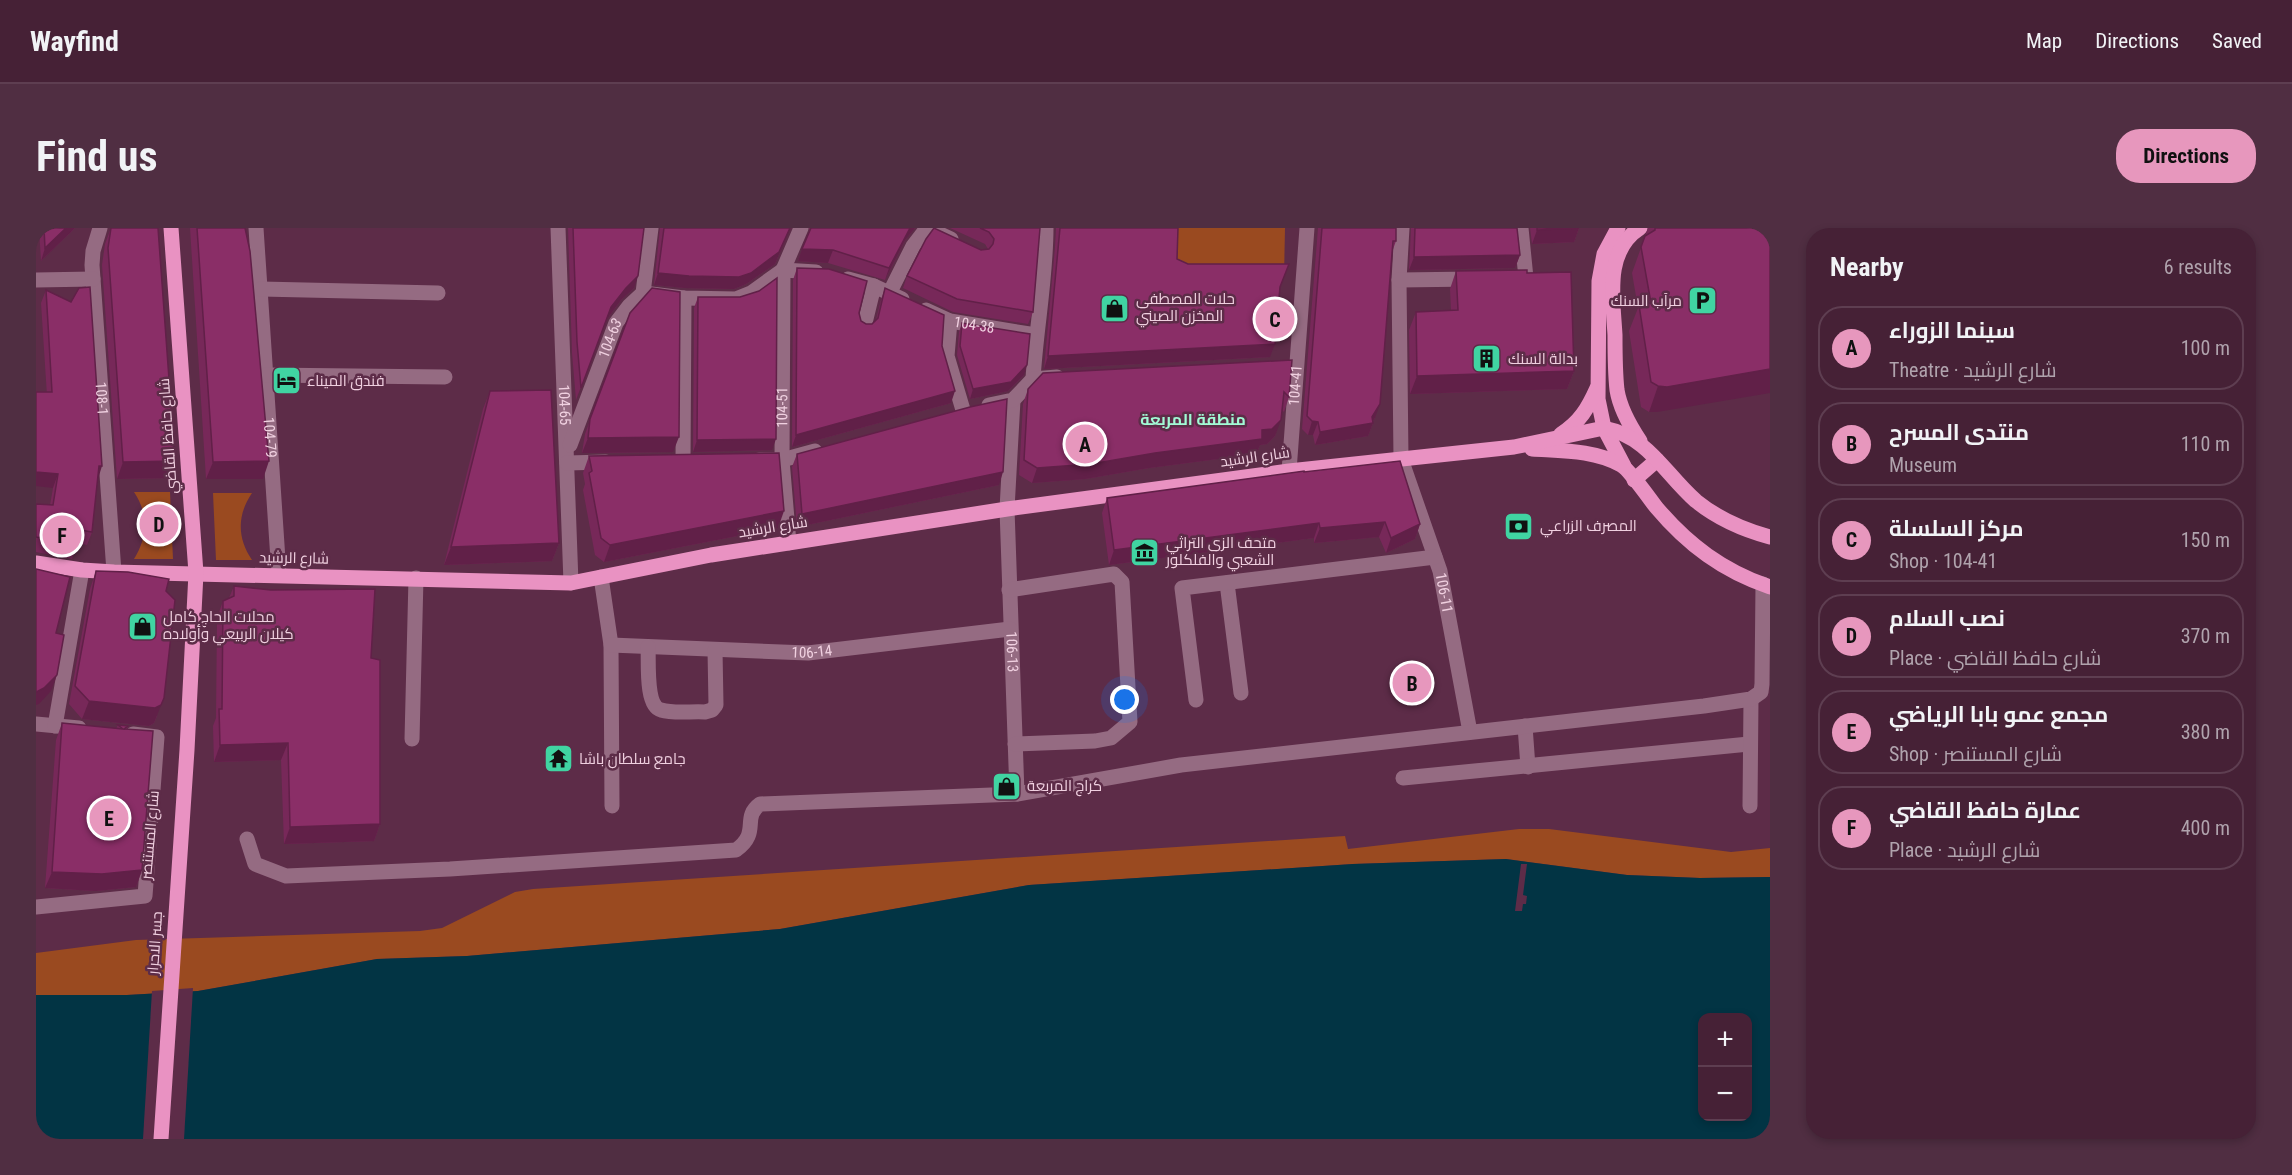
<!DOCTYPE html>
<meta charset="utf-8">
<style>
:root{--surface:#462136;--page:#502e42;--text:#f1f3f6;--muted:#b0a3ad;--line:#5e3e51;--accent:#e797bd}
body{margin:0;font-family:"Roboto Condensed",Cairo,sans-serif;background:var(--page);color:var(--text)}
.controls{position:absolute;right:18px;bottom:18px;display:grid;overflow:hidden;border-radius:12px;box-shadow:0 3px 9px #0003}
.controls button{width:54px;height:54px;display:grid;place-items:center;padding:0;border:0;border-bottom:2px solid var(--line);background:var(--surface);color:var(--text);font:30px sans-serif}
.you{position:absolute;left:1089px;top:472px;width:21px;height:21px;margin:-15px;border:4px solid #fff;border-radius:50%;background:#1a73e8;box-shadow:0 0 0 9px #1a73e833}
.badge{display:grid;place-items:center;width:39px;height:39px;border-radius:50%;background:var(--accent);color:#111;font-size:20px;font-weight:700}
.pin{position:absolute;translate:-50% -50%;border:3px solid #fff;box-shadow:0 2px 6px #0006}
.list{margin:0;padding:0;list-style:none}
h2{display:flex;justify-content:space-between;align-items:center;height:78px;margin:0;padding:0 24px;font-size:26px}
h2 small{font-size:20px;font-weight:400;color:var(--muted)}
.list li{display:grid;grid-template-columns:39px 1fr auto;gap:18px;align-items:center;box-sizing:border-box;height:84px;margin:0 12px 12px;padding:0 12px;border:2px solid var(--line);border-radius:24px}
.list b{display:block;font-size:22px;white-space:nowrap}
.list p{margin:0;font-size:20px;white-space:nowrap;color:var(--muted)}
.list em{font-size:20px;font-style:normal;color:var(--muted)}
.map{position:relative;flex:none;width:1734px;height:911px;overflow:hidden;border-radius:24px}
header{display:flex;align-items:center;gap:36px;box-sizing:border-box;height:84px;padding:0 30px;background:var(--surface);border-bottom:2px solid var(--line)}
header strong{font-size:28px}
nav{display:flex;gap:33px;margin-inline-start:auto;font-size:21px}
.intro{display:flex;align-items:center;justify-content:space-between;box-sizing:border-box;height:144px;padding:0 36px}
h1{margin:0;font-size:42px}
.button{padding:15px 27px;border-radius:24px;background:var(--accent);color:#111;font-size:21px;font-weight:700}
main{display:flex;gap:36px;padding:0 36px}
aside{flex:1;background:var(--surface);border-radius:24px;box-shadow:0 3px 9px #0003}
.map>svg:first-child{display:block}
</style>
<header>
<strong>Wayfind</strong>
<nav><a>Map</a><a>Directions</a><a>Saved</a></nav>
</header>
<div class="intro"><h1>Find us</h1><a class="button">Directions</a></div>
<main>
<div class="map">
<svg width="1734" height="911" viewBox="0 0 1734 911">
<rect width="100%" height="100%" fill="#5d2c48"/>
<g fill="#9a4a20">
<path d="M1137,0H1249L1248,49L1137,48Z"/>
<path d="M98,264H134L137,331H98C112,308 113,287 98,264Z"/>
<path d="M177,265H216C201,287 201,310 216,332H180Z"/>
<path d="M1483,601H1513L1695,624L1734,620V649L1664,650L1591,647L1470,631L1317,636L993,657L744,701L431,728L341,731L162,763L91,767H0V725L100,712L384,703L406,700L479,664L497,661L1309,608L1312,621Z"/>
</g>
<path fill="#023444" fill-rule="evenodd" d="M1470,631L1591,647L1664,650L1734,649V911H0V767H91L162,763L341,731L431,728L744,701L993,657L1317,636ZM1666,790H1712V888H1666Z"/>
<g fill="#5d2c48">
<path d="M1485,636H1491L1487,667L1491,668L1490,676H1487L1486,683H1479Z"/>
<path d="M157,760L148,911H107L116,763Z"/>
</g>
<g fill="none" stroke-linecap="round" stroke-linejoin="round">
<g stroke="#956b82" stroke-width="15">
<path id="s1" d="M64,0L57,23L56,37L78,344"/>
<path id="s2" d="M220,0L243,347"/>
<path id="s3" d="M522,0L535,355"/>
<path id="s4" d="M1366,0L1363,52L1365,231L1404,343L1434,504"/>
<path d="M1480,50H1490L1485,0"/>
<path d="M812,51L838,58L866,71"/>
<path d="M0,52L57,51"/>
<path d="M1363,52L1438,51"/>
<path d="M225,61L402,65"/>
<path d="M607,65L648,70L700,71L715,65L747,42L780,44"/>
<path d="M853,66L877,18L891,0L915,11"/>
<path id="s5" d="M890,82L914,93L1000,107"/>
<path d="M914,93L911,128L927,182"/>
<path d="M828,99L838,58"/>
<path d="M230,147L409,149"/>
<path d="M997,151C1000,101 1010,50 1010,0"/>
<path id="s6" d="M977,172L971,281L981,566"/>
<path d="M953,177L977,172L997,151L1021,149"/>
<path id="s7" d="M534,217L580,95L593,78L607,65L615,0"/>
<path d="M723,232H746L779,223"/>
<path d="M647,233L648,70"/>
<path d="M531,235L570,234"/>
<path id="s8" d="M1253,243L1271,0"/>
<path id="s9" d="M753,315L746,232L747,42L765,0"/>
<path d="M565,349L575,417L576,578"/>
<path d="M1191,355L1205,465"/>
<path d="M973,362L1078,346L1086,354L1094,494L1075,510L1059,513L979,516"/>
<path id="s10" d="M575,417L772,425L974,401"/>
<path d="M612,419C613,433 609,478 625,482C638,486 656,483 669,484L676,482L680,477L679,422"/>
<path d="M1160,472L1146,360L1399,329"/>
<path d="M0,496L43,500"/>
<path d="M19,498L46,342"/>
<path d="M1489,498L1492,539"/>
<path d="M376,511L380,350"/>
<path d="M1367,550L1713,516"/>
<path d="M1714,578L1715,471"/>
<path d="M211,611L219,636L250,648L414,641L700,622C725,604 705,590 724,576L981,566L1145,537L1668,478L1715,471L1725,464L1726,456L1727,356"/>
<path d="M0,679L109,668L121,509L97,506"/>
</g>
<g stroke="#e992c2" stroke-width="15">
<path d="M1582,0L1568,26L1563,53L1562,171L1568,200L1588,238"/>
<path d="M1525,206C1544,194 1552,180 1561,160"/>
<path d="M1604,213C1594,198 1584,181 1581,162C1579,144 1579,125 1579,107C1577,70 1568,23 1604,0"/>
<path d="M1496,221C1526,223 1558,222 1585,237C1593,241 1613,270 1620,279C1652,317 1687,343 1734,359"/>
<path d="M1598,252L1621,232"/>
<path d="M0,335L46,342L78,344L535,355L675,327L971,281L1253,243L1478,219L1568,200C1613,209 1628,245 1660,273C1681,290 1708,302 1734,309"/>
<path d="M125,911L151,522L160,345L135,0"/>
</g>
</g>
<g fill="#772859">
<path d="M3,0H39L5,33Z"/>
<path d="M75,0L139,233L132,250L81,251L66,37L69,16Z"/>
<path d="M154,0H209L227,251H170Z"/>
<path d="M532,0H608L598,60L585,72L571,91L540,172L536,125Z"/>
<path d="M624,0H754L739,36L710,56L698,61L649,60L618,57Z"/>
<path d="M773,0H879L869,12L849,52L792,35L762,33L774,2Z"/>
<path d="M914,0H1004L997,84L992,96L917,84L867,60L871,48L945,22L952,21L949,16Z"/>
<path d="M1020,0H1142L1141,31L1152,36L1244,59L1234,129L1008,141L1019,19Z"/>
<path d="M1282,0H1360V13L1356,24L1339,190L1337,193V195L1332,208L1279,217L1277,207H1272L1266,201Z"/>
<path d="M1375,0H1481L1484,27L1479,40L1373,42Z"/>
<path d="M1494,0H1543L1538,14L1496,16Z"/>
<path d="M1612,0H1734L1621,184H1613L1605,179L1593,103L1602,80L1596,45Z"/>
<path d="M761,40L823,85L825,93L830,96H836L840,92L845,72L849,60L906,118L915,175L756,219L757,52Z"/>
<path d="M1420,43L1491,45L1538,143L1531,161L1374,166L1373,102L1380,84L1415,83L1414,61Z"/>
<path d="M10,62L62,250L56,304L51,317L42,315L36,331L0,324V276L14,277L17,260L5,75Z"/>
<path d="M662,69L736,222L657,224L658,80Z"/>
<path d="M594,85L637,224L546,225L549,206Z"/>
<path d="M926,95L988,147L972,163L934,171L921,127L923,104Z"/>
<path d="M1256,132L1253,169L1248,184L1246,182L1239,208L1231,216L1224,217L1220,226L1113,240L1049,251L996,255L983,247L987,176L992,161Z"/>
<path d="M454,163L523,315L516,333L408,337L447,181Z"/>
<path d="M761,226L963,257L761,299L756,239Z"/>
<path d="M553,228L742,300L568,334L559,327L547,262L549,256L547,245Z"/>
<path d="M1268,244L1384,296L1379,311L1350,325L1343,309L1278,315V310L1073,337L1066,285L1071,270Z"/>
<path d="M60,343L130,363L121,488L118,495L113,498L46,491L33,476L54,361Z"/>
<path d="M198,358L335,430L344,596L338,613L248,616L245,532L178,534L177,498L180,490L181,390L187,373L193,370Z"/>
<path d="M26,495L80,501L82,497L92,498L91,501L106,642L100,659L60,663L9,660L20,512Z"/>
</g>
<g fill="#612048">
<path d="M30,0H39L5,33L9,20Z"/>
<path d="M754,0L739,36L710,56L698,61L649,60L618,57L622,45Z"/>
<path d="M874,0H879L869,12L849,52L853,40Z"/>
<path d="M1543,0L1538,14L1496,16L1501,2Z"/>
<path d="M766,21L797,22L792,35L762,33Z"/>
<path d="M1484,27L1479,40L1373,42L1378,29Z"/>
<path d="M602,48L598,60L585,72L571,91L540,172L575,79L590,60Z"/>
<path d="M1239,116L1234,129L1008,141L1012,128Z"/>
<path d="M991,137L988,147L972,163L934,171L937,161Z"/>
<path d="M1734,141V165L1621,184H1613L1622,158Z"/>
<path d="M1538,143L1531,161L1374,166L1381,148Z"/>
<path d="M919,163L915,175L756,219L760,207Z"/>
<path d="M1344,176L1339,190L1335,195H1337L1332,208L1279,217L1284,204L1336,189Z"/>
<path d="M1245,192L1239,208L1231,216L1224,217L1220,226L1113,240L1049,251L996,255L1001,240L1226,202Z"/>
<path d="M1276,193L1282,194L1277,207H1272Z"/>
<path d="M643,209L637,224L546,225L552,210Z"/>
<path d="M740,211L736,222L657,224L661,212Z"/>
<path d="M139,233L132,250L81,251L87,234Z"/>
<path d="M233,233L227,251H170L177,234Z"/>
<path d="M63,238H66L62,251Z"/>
<path d="M0,244L22,246L17,260L0,258Z"/>
<path d="M967,244L963,257L761,299L766,286Z"/>
<path d="M748,283L742,300L568,334L574,317Z"/>
<path d="M1349,294L1343,309L1278,315L1284,300Z"/>
<path d="M1283,295L1278,310L1073,337L1078,322Z"/>
<path d="M1384,296L1379,311L1350,325L1355,310Z"/>
<path d="M523,315L516,333L408,337L415,319Z"/>
<path d="M21,447L15,463L3,476L0,477V464Z"/>
<path d="M128,470L118,495L113,498L46,491L53,473Z"/>
<path d="M252,515L245,532L178,534L184,517Z"/>
<path d="M344,596L338,613L248,616L254,599Z"/>
<path d="M106,642L100,659L60,663L9,660L16,644Z"/>
</g>
<g fill="#8a2e67" stroke="#612048" stroke-width="1.5">
<path d="M8,0H30L9,20Z"/>
<path d="M75,0H122L139,233L87,234L72,20Z"/>
<path d="M161,0H209L214,23L233,233L177,234Z"/>
<path d="M537,0H608L602,48L590,60L575,79L545,160L541,114Z"/>
<path d="M628,0H754L743,24L715,45L703,49L653,48L622,45Z"/>
<path d="M775,0H874L853,40L797,22L766,21Z"/>
<path d="M898,0L945,22L953,21L957,16L958,11L953,4L944,0H1004L997,84L921,71L871,48L890,11Z"/>
<path d="M1024,0H1142L1141,31L1152,36H1253L1244,59L1239,116L1012,128Z"/>
<path d="M1286,0H1360V13H1357L1344,176L1336,189L1337,195L1284,204L1282,194L1276,193L1271,188Z"/>
<path d="M1379,0H1481L1484,27L1378,29Z"/>
<path d="M1501,0H1543L1501,2Z"/>
<path d="M1619,0H1734V141L1631,159L1622,158L1615,154L1603,77L1615,75L1605,19L1609,8L1619,2Z"/>
<path d="M761,40L793,41L831,53L823,85L825,93L830,96H836L842,90L849,60L908,87L906,118L919,163L760,207Z"/>
<path d="M1491,42V45L1535,44L1538,143L1381,148L1380,84L1422,82L1420,43Z"/>
<path d="M741,50L740,211L661,212L662,69H704L723,63Z"/>
<path d="M54,59L66,238H63L56,304L45,302L41,317L0,309V276L17,277L22,246L0,244V164H16L10,62L35,74L43,60Z"/>
<path d="M616,60L644,64L643,209L552,210L554,191L594,85Z"/>
<path d="M926,95L994,106L991,137L975,154L937,161L924,118Z"/>
<path d="M1256,132L1253,169L1248,164L1245,192L1236,201L1226,202V211L1119,225L1055,236L1001,240L988,232L992,161L1007,145Z"/>
<path d="M515,162L523,315L415,319L454,163Z"/>
<path d="M971,171L967,244L766,286L761,226L934,179Z"/>
<path d="M743,225L748,283L574,317L565,310L553,245L556,243L553,228Z"/>
<path d="M1364,233L1384,296L1355,310L1349,294L1284,300L1283,295L1078,322L1071,270L1268,243V244Z"/>
<path d="M0,341L34,349L20,405L28,407L21,447L8,460L0,464Z"/>
<path d="M60,343L92,344L133,351L130,363L139,372L128,470L125,477L119,480L53,473L39,458Z"/>
<path d="M198,358L235,362L339,361L335,430L344,432V596L254,599L252,515L184,517L183,481H186L187,373L198,368Z"/>
<path d="M26,495L87,501L82,497L92,498L88,501L117,503L106,642L66,646L16,644Z"/>
</g>
<defs>
<symbol id="parking-square" viewBox="-11 -11 22 22"><rect x="-9" y="-9" width="18" height="18" rx="4" fill="#40d4a2" stroke="#5d2c48"/><path d="M-3.5-5.5H1a3.5 3.5 0 0 1 0 7H-1V5.5H-3.5ZM-1-3.4V-.6H.8a1.4 1.4 0 0 0 0-2.8Z" fill="#111"/></symbol>
<symbol id="shop-square" viewBox="-11 -11 22 22"><rect x="-9" y="-9" width="18" height="18" rx="4" fill="#40d4a2" stroke="#5d2c48"/><path d="M-5-2.5h2.3a2.7 3.5 0 0 1 5.4 0H5L5.5 6h-11ZM-1.5-2.5h3a1.5 2.3 0 0 0-3 0Z" fill="#111"/></symbol>
<symbol id="building-square" viewBox="-11 -11 22 22"><rect x="-9" y="-9" width="18" height="18" rx="4" fill="#40d4a2" stroke="#5d2c48"/><path d="M-4-6H4V6H1V3H-1V6H-4ZM-2.5-4.3h1.7v1.8h-1.7ZM.8-4.3h1.7v1.8H.8ZM-2.5-1h1.7V.8h-1.7ZM.8-1h1.7V.8H.8Z" fill="#111"/></symbol>
<symbol id="hotel-square" viewBox="-11 -11 22 22"><rect x="-9" y="-9" width="18" height="18" rx="4" fill="#40d4a2" stroke="#5d2c48"/><path d="M-6-4.5h1.5V1H6V5H4.5V3h-9V5H-6ZM-4 0a1.8 1.8 0 1 1 3.6 0ZM.5 0V-2.5h3Q6-2.5 6 0Z" fill="#111"/></symbol>
<symbol id="bank-square" viewBox="-11 -11 22 22"><rect x="-9" y="-9" width="18" height="18" rx="4" fill="#40d4a2" stroke="#5d2c48"/><path d="M-6-4H6V4H-6ZM0-2.3a2.3 2.3 0 1 0 0 4.6a2.3 2.3 0 1 0 0-4.6Z" fill="#111"/></symbol>
<symbol id="museum-square" viewBox="-11 -11 22 22"><rect x="-9" y="-9" width="18" height="18" rx="4" fill="#40d4a2" stroke="#5d2c48"/><path d="M0-6L6-3V-2H-6V-3ZM-5-1h2V3h-2ZM-1-1h2V3h-2ZM3-1h2V3H3ZM-6 4H6V6H-6Z" fill="#111"/></symbol>
<symbol id="temple-square" viewBox="-11 -11 22 22"><rect x="-9" y="-9" width="18" height="18" rx="4" fill="#40d4a2" stroke="#5d2c48"/><path d="M0-6L5-2H3V0L6.5 2.5H4V6H1.5V3h-3V6H-4V2.5H-6.5L-3 0V-2H-5Z" fill="#111"/></symbol>
</defs>
<g fill-rule="evenodd">
<use href="#parking-square" x="1650" y="56" width="33" height="33"/>
<use href="#shop-square" x="1062" y="64" width="33" height="33"/>
<use href="#building-square" x="1434" y="114" width="33" height="33"/>
<use href="#hotel-square" x="234" y="136" width="33" height="33"/>
<use href="#bank-square" x="1466" y="282" width="33" height="33"/>
<use href="#museum-square" x="1092" y="308" width="33" height="33"/>
<use href="#shop-square" x="90" y="382" width="33" height="33"/>
<use href="#temple-square" x="506" y="514" width="33" height="33"/>
<use href="#shop-square" x="954" y="542" width="33" height="33"/>
</g>
<g text-anchor="middle" stroke-width="5" stroke-linejoin="round" paint-order="stroke">
<g font-size="15" fill="#f0d0e0" stroke="#5d2c48" text-anchor="start">
<text x="1100" y="76">حلات المصطفى<tspan x="1100" dy="17">المخزن الصيني</tspan></text>
<text x="1646" y="78" text-anchor="end">مرآب السنك</text>
<text x="1472" y="136">بدالة السنك</text>
<text x="271" y="158">فندق الميناء</text>
<text x="1504" y="303">المصرف الزراعي</text>
<text x="1130" y="320">متحف الزي التراثي<tspan x="1130" dy="17">الشعبي والفلكلور</tspan></text>
<text x="127" y="394">محلات الحاج كامل<tspan x="127" dy="17">كيلان الربيعي وأولاده</tspan></text>
<text x="543" y="536">جامع سلطان باشا</text>
<text x="991" y="563">كراج المربعة</text>
</g>
<g font-size="15" fill="#f0d0e0" stroke="#5d2c48">
<text dy="5" stroke="none"><textPath href="#s5" startOffset="51">104-38</textPath></text>
<text dy="5" stroke="none"><textPath href="#s7" startOffset="114">104-63</textPath></text>
<text dy="5" stroke="none"><textPath href="#s8" startOffset="86">104-41</textPath></text>
<text dy="5" stroke="none"><textPath href="#s1" startOffset="172">108-1</textPath></text>
<text dy="5" stroke="none"><textPath href="#s3" startOffset="177">104-65</textPath></text>
<text dy="5" stroke="none"><textPath href="#s9" startOffset="136">104-51</textPath></text>
<text transform="translate(132 208) rotate(-94)" y="5">شارع حافظ القاضي</text>
<text dy="5" stroke="none"><textPath href="#s2" startOffset="210">104-79</textPath></text>
<text transform="translate(1219 229) rotate(-8)" y="5">شارع الرشيد</text>
<text transform="translate(737 299) rotate(-9)" y="5">شارع الرشيد</text>
<text transform="translate(258 330) rotate(1)" y="5">شارع الرشيد</text>
<text dy="5" stroke="none"><textPath href="#s4" startOffset="372">106-11</textPath></text>
<text dy="5" stroke="none"><textPath href="#s10" startOffset="201">106-14</textPath></text>
<text dy="5" stroke="none"><textPath href="#s6" startOffset="252">106-13</textPath></text>
<text transform="translate(114 607) rotate(-85)" y="5">شارع المستنصر</text>
<text transform="translate(119 715) rotate(-86)" y="5">جسر الاحرار</text>
</g>
<g font-size="16" font-weight="bold" fill="#a2fad5" stroke="#5d2c48">
<text x="1157" y="197">منطقة المربعة</text>
</g>
</g>
</svg>
<div class="controls">
<button>+</button>
<button>−</button>
</div>
<div class="you"></div>
<div class="pin badge" style="left:1049px;top:216px">A</div>
<div class="pin badge" style="left:1376px;top:455px">B</div>
<div class="pin badge" style="left:1239px;top:91px">C</div>
<div class="pin badge" style="left:123px;top:296px">D</div>
<div class="pin badge" style="left:73px;top:590px">E</div>
<div class="pin badge" style="left:26px;top:307px">F</div>
</div>
<aside>
<h2>Nearby<small>6 results</small></h2>
<ul class="list">
<li><span class="badge">A</span><div><b>سينما الزوراء</b><p>Theatre · شارع الرشيد</p></div><em>100 m</em></li>
<li><span class="badge">B</span><div><b>منتدى المسرح</b><p>Museum</p></div><em>110 m</em></li>
<li><span class="badge">C</span><div><b>مركز السلسلة</b><p>Shop · 104-41</p></div><em>150 m</em></li>
<li><span class="badge">D</span><div><b>نصب السلام</b><p>Place · شارع حافظ القاضي</p></div><em>370 m</em></li>
<li><span class="badge">E</span><div><b>مجمع عمو بابا الرياضي</b><p>Shop · شارع المستنصر</p></div><em>380 m</em></li>
<li><span class="badge">F</span><div><b>عمارة حافظ القاضي</b><p>Place · شارع الرشيد</p></div><em>400 m</em></li>
</ul>
</aside>
</main>
